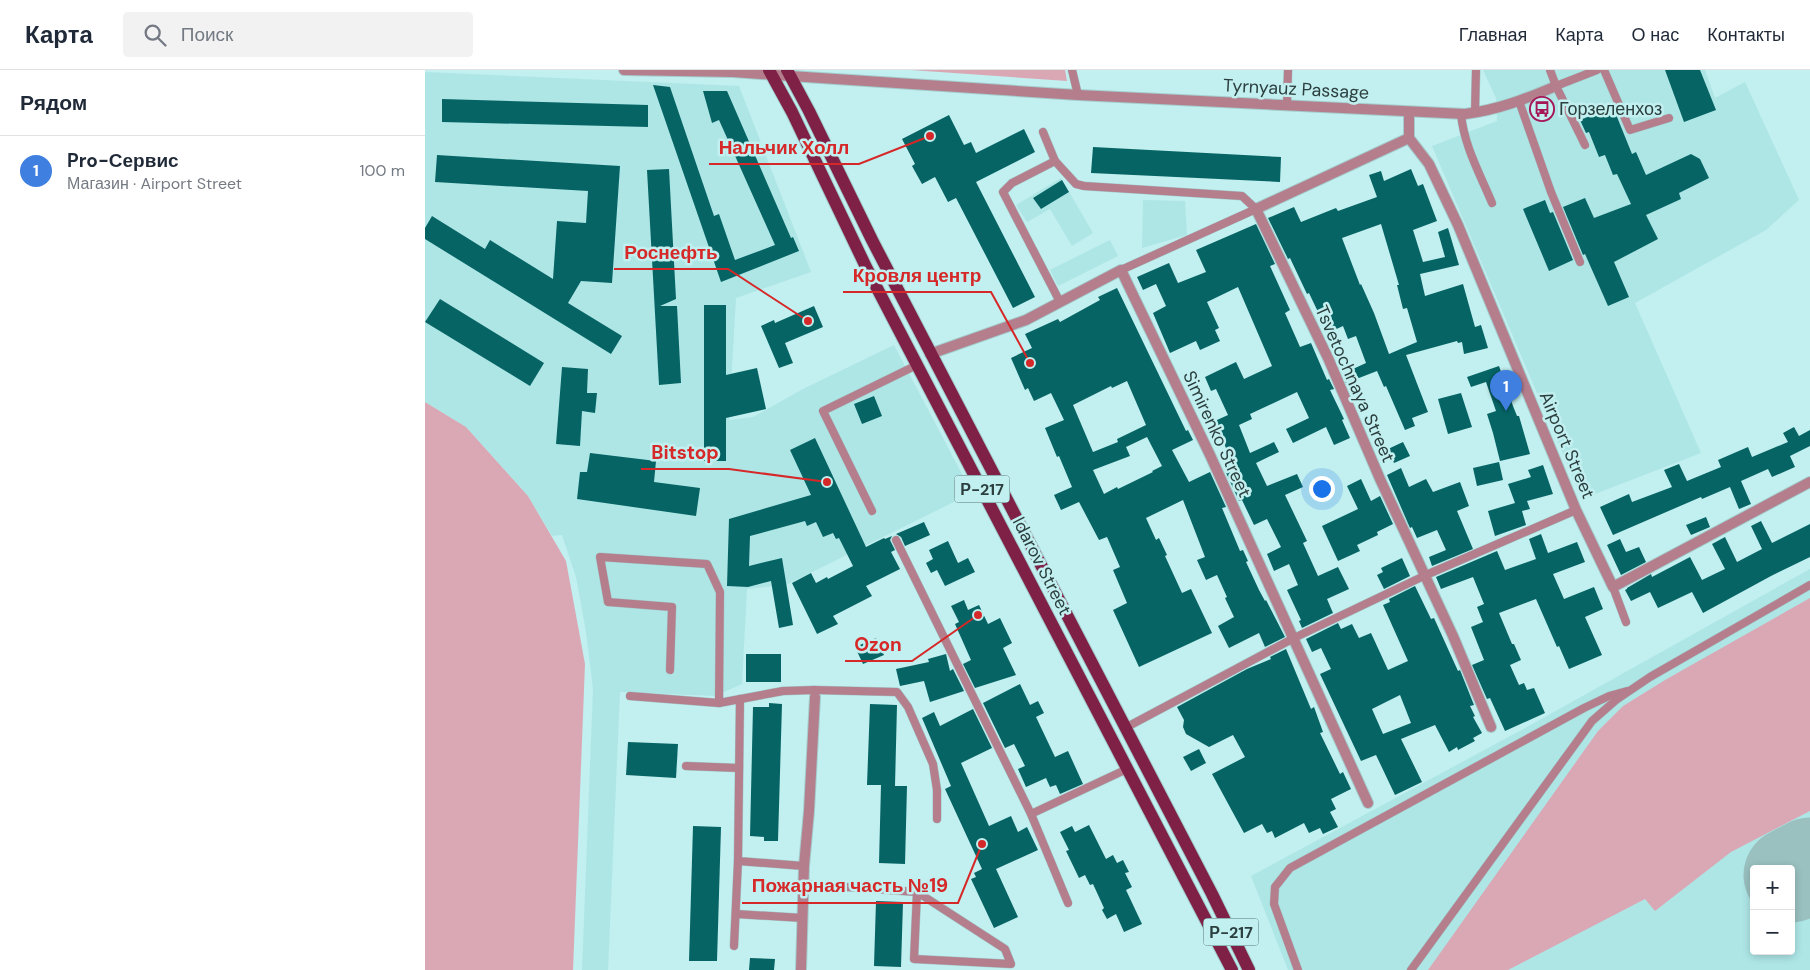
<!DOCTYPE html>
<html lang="ru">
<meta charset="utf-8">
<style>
:root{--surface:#fff;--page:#f2f2f3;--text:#1f2937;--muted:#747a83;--line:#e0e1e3;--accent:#a61757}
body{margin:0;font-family:"DM Sans",sans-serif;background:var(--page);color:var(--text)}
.controls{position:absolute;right:15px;bottom:15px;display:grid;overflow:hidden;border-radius:5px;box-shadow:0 2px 8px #0003}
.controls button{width:45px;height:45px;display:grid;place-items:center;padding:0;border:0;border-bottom:1px solid var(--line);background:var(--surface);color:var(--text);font:25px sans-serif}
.you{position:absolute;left:896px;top:418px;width:18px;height:18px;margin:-12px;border:4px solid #fff;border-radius:50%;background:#1a73e8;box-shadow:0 0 0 8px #1a73e833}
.badge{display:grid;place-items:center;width:32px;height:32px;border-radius:50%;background:var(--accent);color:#fff;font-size:16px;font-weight:700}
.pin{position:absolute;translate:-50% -41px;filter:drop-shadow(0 1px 2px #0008)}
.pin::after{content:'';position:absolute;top:26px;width:18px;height:15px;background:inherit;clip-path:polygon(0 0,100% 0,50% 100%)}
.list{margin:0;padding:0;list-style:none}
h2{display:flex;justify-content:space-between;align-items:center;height:65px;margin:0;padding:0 20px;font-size:21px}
h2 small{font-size:16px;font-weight:400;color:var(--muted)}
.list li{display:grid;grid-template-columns:32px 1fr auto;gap:15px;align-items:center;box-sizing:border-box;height:70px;padding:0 20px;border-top:1px solid var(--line)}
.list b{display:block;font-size:19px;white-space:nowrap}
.list p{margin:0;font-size:16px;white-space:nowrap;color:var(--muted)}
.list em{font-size:16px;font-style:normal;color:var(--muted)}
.icon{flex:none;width:28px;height:28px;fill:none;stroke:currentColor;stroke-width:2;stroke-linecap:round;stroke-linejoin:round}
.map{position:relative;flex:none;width:1385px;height:900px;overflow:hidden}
header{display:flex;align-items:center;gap:30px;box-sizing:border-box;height:70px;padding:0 25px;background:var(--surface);border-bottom:1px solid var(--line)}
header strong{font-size:24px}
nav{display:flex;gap:28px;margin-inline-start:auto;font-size:18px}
.search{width:350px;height:45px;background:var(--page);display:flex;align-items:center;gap:12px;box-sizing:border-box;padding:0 18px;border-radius:5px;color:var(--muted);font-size:19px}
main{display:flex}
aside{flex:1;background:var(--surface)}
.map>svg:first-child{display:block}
</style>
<header>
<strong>Карта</strong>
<div class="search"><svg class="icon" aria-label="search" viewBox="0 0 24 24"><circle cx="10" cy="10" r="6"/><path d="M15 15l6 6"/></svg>Поиск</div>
<nav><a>Главная</a><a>Карта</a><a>О нас</a><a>Контакты</a></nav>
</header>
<main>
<aside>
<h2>Рядом<small></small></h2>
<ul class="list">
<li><span class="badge" style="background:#3f7fe0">1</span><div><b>Pro-Сервис</b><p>Магазин · Airport Street</p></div><em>100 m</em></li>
</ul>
</aside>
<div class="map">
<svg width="1385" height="900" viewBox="0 0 1385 900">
<rect width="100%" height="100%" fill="#c2efef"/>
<g fill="#aee6e6" fill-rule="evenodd">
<path d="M1058,0H1280L1290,28L1320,12L1374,130L1341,160L1210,233L1276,383L1157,429L1007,76L1072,51L1071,28Z"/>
<path d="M0,2L314,16L386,202L311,228L304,350L328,347L378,319L469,275L547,423L361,515L322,519L317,614L290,626L195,622L183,900H157L168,619L161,562L151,507L137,465L127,466L103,426L41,357L0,332Z"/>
<path d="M636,108L668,163L647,176L625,139L602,152L591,135Z"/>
<path d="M718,130L760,131L762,165L717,178Z"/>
<path d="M685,170L693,186L633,216L625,200Z"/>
<path d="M1385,499V900H863L826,806L1102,657ZM1329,799H1366V881H1329Z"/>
</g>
<g fill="#daa8b5">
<path d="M486,0H640L642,11Z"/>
<path d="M0,332L41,357L103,426L141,491L160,594L148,900H0Z"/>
<path d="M1385,528V741L1306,782L1230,841L1220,829L1083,900H1003L1173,661L1198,636L1240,610Z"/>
</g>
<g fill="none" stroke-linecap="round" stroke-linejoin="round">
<path stroke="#9ac0c0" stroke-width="95" d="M1366,805L1385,795"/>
</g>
<g fill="#066465" fill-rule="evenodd">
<path d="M1240,0H1275L1291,40L1259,52Z"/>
<path d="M228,15L245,17L289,146L294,144L310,190L350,175L294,50L287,53L278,21H302L366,168L368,167L374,181L296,212Z"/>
<path d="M17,29L223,35V57L17,52Z"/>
<path d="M1188,37L1207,84L1211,82L1221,105L1266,84L1275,89L1284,108L1254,123L1256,129L1221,145L1233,169L1189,192L1204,227L1183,236L1160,184L1158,185L1138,137L1160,128L1169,148L1206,134L1192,104L1188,105L1180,85L1174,87L1164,62L1161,63L1155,50Z"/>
<path d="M524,45L539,75L546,72L551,83L599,59L610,82L551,112L610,227L588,238L531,128L523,132L510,107L497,114L487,96L490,94L477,69Z"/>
<path d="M668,77L856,87L855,112L666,103Z"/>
<path d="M12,85L195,96L187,213L156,211L143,233L197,266L186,284L0,169V158L7,146L60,179L65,170L128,209L132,151L161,153L163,121L10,112Z"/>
<path d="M244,99L251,229L235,236H252L256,313L234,315L222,100Z"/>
<path d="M986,99L993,116L998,114L1012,151L988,160L998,192L1020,187L1013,162L1023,158L1034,195L995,204L1000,226L1038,214L1050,257L1056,255L1063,278L1039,284L1037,272L1033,273L1032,271L981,285L1003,342L987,348L990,356L980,360L961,316L959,317L952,301L921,313L917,304L941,293L931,266L923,269L918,256L903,263L884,223L882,224L865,188L863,189L843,148L869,137L876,152L911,138L913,141L952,127L944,105L956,101L959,111ZM956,154L974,215H972L978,239L982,238L992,272L964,284L949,243L936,214L935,215L917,168Z"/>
<path d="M637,110L644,122L616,139L608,128Z"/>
<path d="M1120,130L1125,143L1128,142L1148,190L1124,201L1098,139Z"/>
<path d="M831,154L850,194L845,196L865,240L860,243L875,277L886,273L902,310L904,309L909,319L905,320L919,349L917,350L925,368L909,375L901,357L868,373L861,359L884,348L872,322L825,344L827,349L814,355L825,383L849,372L854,382L831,393L842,416L872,404L878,417L860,425L882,471L878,473L893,506L913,497L924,519L902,529L908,543L877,558L874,551L876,550L862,520L873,515L864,494L849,501L842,484L856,477L842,449L829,455L817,430L814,431L798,396L807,392L795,364L787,368L781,355L803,345L791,319L786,321L780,307L811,292L819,309L847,296L813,217L782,232L794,258L790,260L795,271L775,280L771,271L745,283L728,243L741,236L731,214L718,220L712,207L744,193L753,213L781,202L771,180Z"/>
<path d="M692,218L761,361L763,360L768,370L747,380L764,412L785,402L801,437L797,438L815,481L818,480L823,491L821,492L834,520L840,531L841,530L860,567L840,577L834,563L804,578L793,556L809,547L800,528L802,527L792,505L781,510L772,490L780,487L758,430L721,448L731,470L734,468L742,485L740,486L757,523L766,519L787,563L714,597L688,540L702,533L688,500L695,497L682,467L674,470L654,432L636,440L629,425L647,417L634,386L632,387L620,358L639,350L626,323L609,331L603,318L600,320L586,288L607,278L600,264L633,249L635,252L675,230L673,227ZM702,311L721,355L692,369L693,372L668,382L648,335L686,316L687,318ZM722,367L737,396L727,401L728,402L693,419L692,417L679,424L668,400L705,386L701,377Z"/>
<path d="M15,229L119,293L105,316L0,252Z"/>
<path d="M279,235H301V305L332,298L341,339L301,348V391H279Z"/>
<path d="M389,236L398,257L360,273L368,293L354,298L336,256L349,250L350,253Z"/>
<path d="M1074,296L1088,336L1092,346H1094L1105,384L1075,391L1068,363L1062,344L1071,341L1061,312L1046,317L1042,307Z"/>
<path d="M137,297L163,299L162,323H172L170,343L157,341L155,376L131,374Z"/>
<path d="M1036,323L1047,357L1023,364L1013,329Z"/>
<path d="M449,326L457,346L437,354L429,334Z"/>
<path d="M1369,357L1374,366L1385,360V376L1365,386L1370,397L1347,407L1343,399L1316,411L1326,434L1314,439L1305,417L1277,429L1276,427L1188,465L1175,437L1204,424L1207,432L1247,417L1239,400L1254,394L1262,411L1296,397L1293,390L1323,377L1327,387L1363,372L1358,363Z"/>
<path d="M390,368L441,477L459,468L460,469L467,466L465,470L470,480L466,482L475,499L441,516L447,526L408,546L413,554L392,564L367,513L386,503L391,513L402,507L403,509L428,496L414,468L411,469L408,463L398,467L391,452L382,456L380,451L325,466L324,496L357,488L368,555L354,558L346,511L323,517L302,516L304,449L386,425L365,380Z"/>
<path d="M978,372L985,386L969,393L963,379Z"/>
<path d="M165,383L231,391L229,412L275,418L271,446L152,429L155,402H162Z"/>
<path d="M1074,392L1078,410L1052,416L1048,398Z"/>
<path d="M1118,395L1128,424L1102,431L1105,439L1097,441L1101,455L1070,466L1063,441L1090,433L1083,414L1106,407L1103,400Z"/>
<path d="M976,398L984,417L1001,409L1008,422L1035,412L1044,436L1032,441L1048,479L1007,496L1004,487L1021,480L1012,460L992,468L987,457L985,458L962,405Z"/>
<path d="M936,409L946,431L955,426L968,454L952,462L953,465L932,475L935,481L913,491L897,456L933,439L922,416Z"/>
<path d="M1281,447L1285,457L1266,465L1261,455Z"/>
<path d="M1336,451L1347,473L1385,454V487L1346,506L1278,543L1267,522L1233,538L1225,522L1206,531L1200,520L1202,519V518L1226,504L1227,507L1265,487L1277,510L1300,499L1287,474L1300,467L1312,492L1337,479L1326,456Z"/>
<path d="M499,452L505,465L480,476L476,467L471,464Z"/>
<path d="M1116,464L1123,483L1152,472L1160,492L1128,504L1139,529L1169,517L1178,539L1160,547L1177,585L1144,599L1134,576L1132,577L1111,529L1074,543L1087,574H1089L1096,590L1085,595L1094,615L1099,613L1102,620L1109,618L1120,643L1080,661L1065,628L1062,629L1047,595L1059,590L1046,557L1058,552L1052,537L1059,534L1048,507L1016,519L1011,507L1072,481L1080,500L1111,489L1104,469Z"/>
<path d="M1195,469L1201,482L1214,477L1221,492L1196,505L1182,475Z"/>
<path d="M523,471L533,493L543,488L550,502L520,516L512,500L506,503L501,493L508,489L504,480Z"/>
<path d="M977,488L985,506L959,519L952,505L958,502L956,498Z"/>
<path d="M990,516L1006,549L1009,548L1033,601L1035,600L1049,635L1045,636L1050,646L1048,647L1057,663L1048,668L1050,671L1033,680L1032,677L1024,682L1010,655L976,669L997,712L970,725L951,685L936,691L895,604L906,599L896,578L887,582L881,569L913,553L916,559L927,554L934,568L946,563L963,600L983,591L958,535L965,532L964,529ZM975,625L986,653L958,664L947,639Z"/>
<path d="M539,530L543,540L554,535L563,554L575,548L587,573L578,578L591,605L550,618L538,594L546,590L530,554L534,552L526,536Z"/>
<path d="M451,568L459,585L438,594L430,577Z"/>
<path d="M861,579L886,639L889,637L898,662L895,663L915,704L918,702L926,719L906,729L911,739L905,742L913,757L898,764L895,758L884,763L879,753L850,768L847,761L842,763L837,754L819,763L787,704L820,687L808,665L784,677L761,664L758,657L759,650L752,637L822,599L846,589L845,587Z"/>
<rect x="321" y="584" width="35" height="28"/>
<path d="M521,584L525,601L528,599L539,621L505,632L499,611L475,616L471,599L504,592L503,589Z"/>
<path d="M595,614L605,635L613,631L619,643L611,647L630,687L643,681L658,714L635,724L631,715L625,717L621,708L601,717L593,699L600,696L589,674L580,678L558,633Z"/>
<path d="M344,633L357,634L353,771H339V767L325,766L328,637H344Z"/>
<path d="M445,634L472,635L470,716H482L480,794L454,793L456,715H442Z"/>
<path d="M548,639L567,678L536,693L564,756L586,746L593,762L602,757L613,780L571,799L593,847L569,858L546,809L551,807L549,803L557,799L520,719L526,716L497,648L509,642L515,656Z"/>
<path d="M203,672L253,674L251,708L201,705Z"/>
<path d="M774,679L781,693L766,701L758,687Z"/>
<path d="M664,755L681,789L688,785L692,793L698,790L704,802L700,803L707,817L701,820L717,854L699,862L691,844L682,849L677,840L679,838L668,814L665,815L660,805L654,808L641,781L644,780L635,762L647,756L650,762Z"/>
<path d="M268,756L296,757L292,891H264Z"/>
<path d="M451,831L478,832L476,897L449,896Z"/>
<path d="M325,888L350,889L349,900H324Z"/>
</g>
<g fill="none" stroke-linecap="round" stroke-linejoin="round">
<defs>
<g id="service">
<path d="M647,0L653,25"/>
<path d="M1125,0L1131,16L1172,0"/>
<path d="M1179,0L1205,60L1244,48"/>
<path d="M1131,16L1160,75"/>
<path d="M1094,31L1126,122L1155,192"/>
<path d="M862,34L863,0"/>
<path d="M1050,43L1051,0"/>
<path d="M1036,44C1039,76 1055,104 1067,133"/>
<path d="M618,62L630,91"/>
<path d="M635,232L578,122L587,113L630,91L651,114L659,116L817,126L831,139L696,200"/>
<path d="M447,441L398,341L492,295"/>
<path d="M471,470L606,744L702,699"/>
<path d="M1188,517L1201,552"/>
<path d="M245,600L247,537L183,532L175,487L282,494L295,522L294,633L358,621L389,620L390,627"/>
<path d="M389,620L472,622L483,637L508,694L512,720V749"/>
<path d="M205,626L294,633"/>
<path d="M315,629L313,791L379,796"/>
<path d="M700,658L869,568L1001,505L1151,440"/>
<path d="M261,696L314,698"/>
<path d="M606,744L643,833"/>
<path d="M379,814L492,822L489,889L586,894L580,879L492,822"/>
<path d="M311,844L378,848"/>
<path d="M309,876L313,791"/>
<path d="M873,900L849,834L850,817L865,798L1159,638L1184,626L1202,621"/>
<path d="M986,900L1167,651L1191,630L1225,607L1385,515"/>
</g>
<g id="minor">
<path d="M365,6L653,25L1040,44C1072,40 1101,29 1131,16"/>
<path d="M984,42V68L1004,94L1033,155L1151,440L1188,517L1385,412"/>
<path d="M984,68L831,139L903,288L955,409L1028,566L1066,657"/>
<path d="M505,284L601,250L696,200L785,385L943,733"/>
<path d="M376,900L379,796L384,741L390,627"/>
</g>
<path id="tertiary" d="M199,0L308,2L365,6"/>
<g id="primary">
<path d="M344,0L367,42L441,197L807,900"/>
<path d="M362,0L384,41L447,170L787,824L824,900"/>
</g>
</defs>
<use href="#service" stroke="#a4cccc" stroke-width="9"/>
<use href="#minor" stroke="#a4cccc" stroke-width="12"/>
<use href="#tertiary" stroke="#a4cccc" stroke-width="12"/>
<use href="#primary" stroke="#a4cccc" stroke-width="14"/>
<use href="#service" stroke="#b47e8d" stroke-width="8"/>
<use href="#minor" stroke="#b47e8d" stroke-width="10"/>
<use href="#tertiary" stroke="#b47e8d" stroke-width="10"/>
<use href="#primary" stroke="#7f2146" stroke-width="12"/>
</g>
<defs>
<symbol id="bus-ring" viewBox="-11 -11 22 22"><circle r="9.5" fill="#c2efef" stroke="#a61757" stroke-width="1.5"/><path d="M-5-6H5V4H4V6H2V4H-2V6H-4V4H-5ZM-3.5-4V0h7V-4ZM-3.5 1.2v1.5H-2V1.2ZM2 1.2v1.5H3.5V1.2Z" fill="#a61757"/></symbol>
</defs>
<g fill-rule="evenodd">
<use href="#bus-ring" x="1103" y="25" width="28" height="28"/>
</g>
<g text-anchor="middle" stroke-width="5" stroke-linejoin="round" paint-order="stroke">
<g fill="#c2efef" stroke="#597474" stroke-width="1">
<rect x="529.5" y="405.5" width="55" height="27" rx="4"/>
<rect x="778.5" y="848.5" width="55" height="27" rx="4"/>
</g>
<g font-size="16" font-weight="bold" fill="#2c3f3f">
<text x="557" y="425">Р-217</text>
<text x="806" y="868">Р-217</text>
</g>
<g font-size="18" fill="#2c3f3f" stroke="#c2efef">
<text transform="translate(871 19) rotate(3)" y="6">Tyrnyauz Passage</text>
<text transform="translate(930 314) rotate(66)" y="6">Tsvetochnaya Street</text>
<text transform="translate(792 364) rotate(65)" y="6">Simirenko Street</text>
<text transform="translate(1142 375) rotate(67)" y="6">Airport Street</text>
<text transform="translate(617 496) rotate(63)" y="6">Idarov Street</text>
</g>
<g font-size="18" fill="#2c3f3f" stroke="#c2efef" text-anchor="start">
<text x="1134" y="45">Горзеленхоз</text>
</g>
</g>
<path fill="none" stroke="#d62828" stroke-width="2" d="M505 66L434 94H284M383 251L303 199H189M605 293L566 222H418M402 412L304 399H216M553 545L487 591H420M557 774L533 833H317"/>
<g fill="#d62828" stroke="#c2efef" stroke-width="2">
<circle cx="505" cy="66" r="5"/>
<circle cx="383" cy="251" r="5"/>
<circle cx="605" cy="293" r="5"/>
<circle cx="402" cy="412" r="5"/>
<circle cx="553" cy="545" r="5"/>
<circle cx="557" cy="774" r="5"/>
</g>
<g font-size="19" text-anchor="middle" font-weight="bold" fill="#d62828" stroke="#c2efef" stroke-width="5" stroke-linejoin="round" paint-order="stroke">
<text x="359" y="84">Нальчик Холл</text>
<text x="246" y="189">Роснефть</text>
<text x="492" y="212">Кровля центр</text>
<text x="260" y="389">Bitstop</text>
<text x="453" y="581">Ozon</text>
<text x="425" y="822">Пожарная часть №19</text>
</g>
</svg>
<div class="controls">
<button>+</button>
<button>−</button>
</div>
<div class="you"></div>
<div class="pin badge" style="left:1081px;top:341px;background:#3f7fe0">1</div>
</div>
</main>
